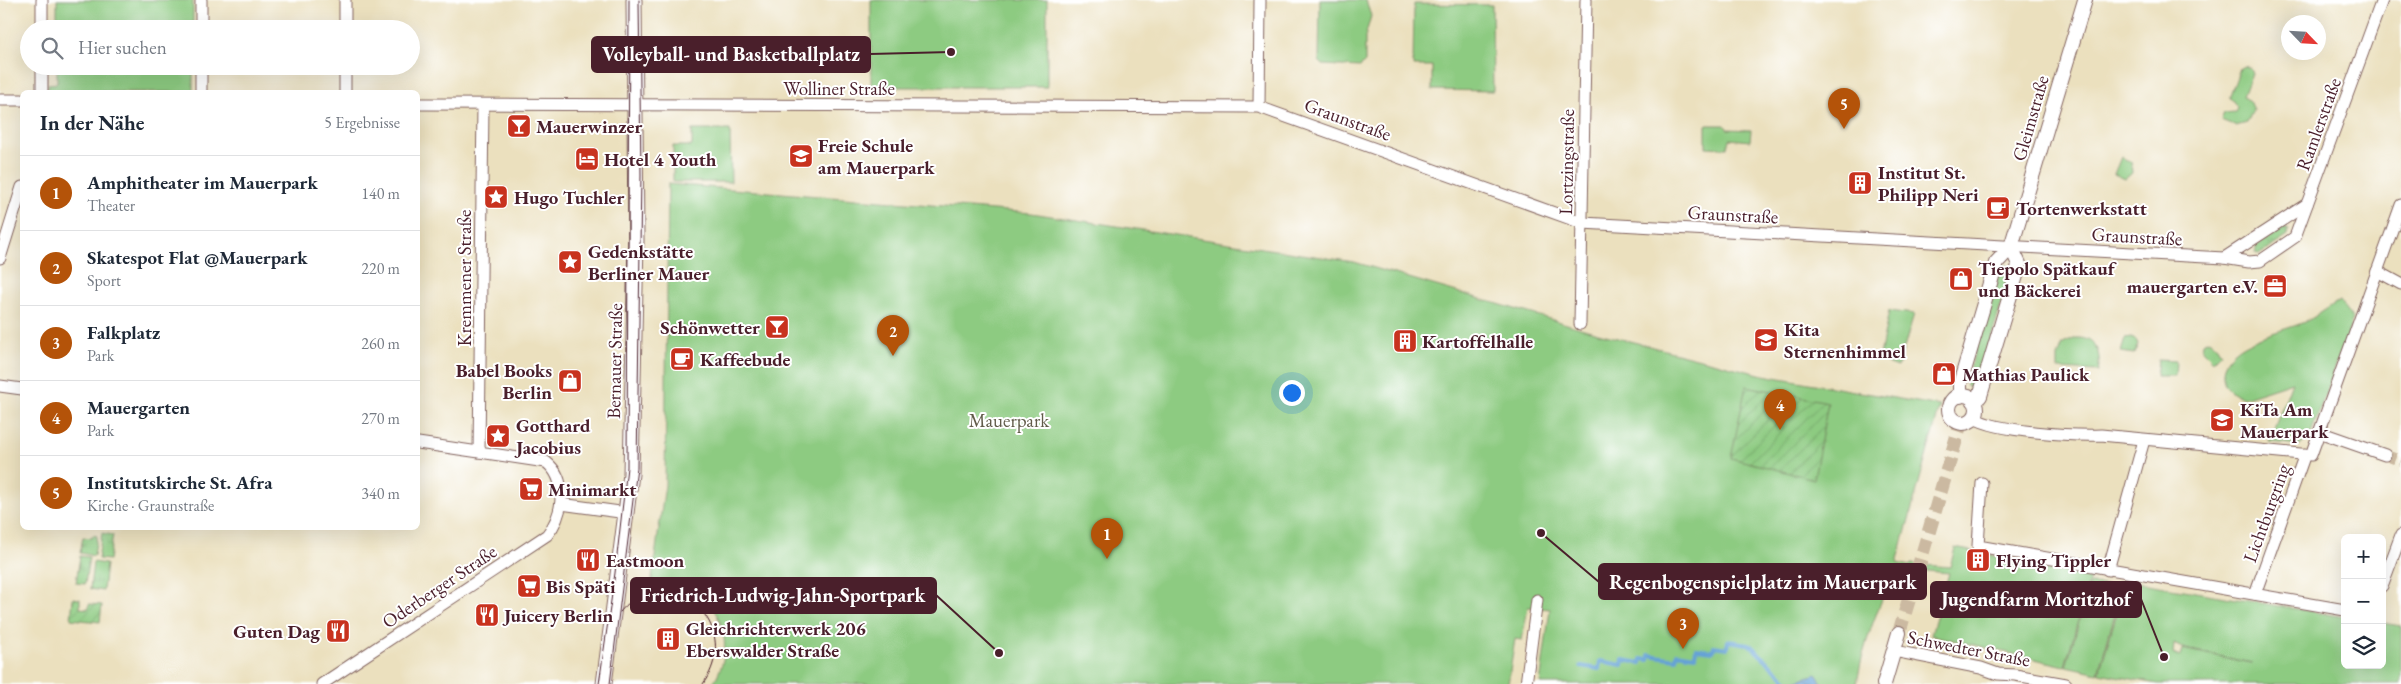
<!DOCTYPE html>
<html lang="de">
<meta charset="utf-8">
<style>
:root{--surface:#fff;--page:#f2f2f3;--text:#1f2937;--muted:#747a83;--line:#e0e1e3;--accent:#b45309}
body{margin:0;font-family:"EB Garamond",serif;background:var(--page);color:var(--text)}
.controls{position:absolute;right:15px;bottom:15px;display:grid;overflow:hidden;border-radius:8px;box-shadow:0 5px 20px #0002}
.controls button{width:45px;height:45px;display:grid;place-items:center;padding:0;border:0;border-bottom:1px solid var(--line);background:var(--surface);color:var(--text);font:25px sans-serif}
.compass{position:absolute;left:2281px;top:15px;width:45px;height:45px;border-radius:50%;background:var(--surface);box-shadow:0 5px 20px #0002;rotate:115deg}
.you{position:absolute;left:1291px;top:392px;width:18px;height:18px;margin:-12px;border:4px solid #fff;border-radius:50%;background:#1a73e8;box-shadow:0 0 0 8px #1a73e833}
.badge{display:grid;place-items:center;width:32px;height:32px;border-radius:50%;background:var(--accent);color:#fff;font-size:16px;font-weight:700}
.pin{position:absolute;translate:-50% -41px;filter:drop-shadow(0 1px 2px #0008)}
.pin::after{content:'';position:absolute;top:26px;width:18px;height:15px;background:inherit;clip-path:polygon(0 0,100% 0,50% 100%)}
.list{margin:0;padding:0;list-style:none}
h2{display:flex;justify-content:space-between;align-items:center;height:65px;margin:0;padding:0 20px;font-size:21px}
h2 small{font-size:16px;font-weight:400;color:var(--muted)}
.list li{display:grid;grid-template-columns:32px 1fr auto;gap:15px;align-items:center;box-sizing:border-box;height:75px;padding:0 20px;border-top:1px solid var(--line)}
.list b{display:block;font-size:19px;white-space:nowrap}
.list p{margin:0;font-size:16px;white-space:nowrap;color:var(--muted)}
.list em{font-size:16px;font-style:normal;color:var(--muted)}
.icon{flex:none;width:28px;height:28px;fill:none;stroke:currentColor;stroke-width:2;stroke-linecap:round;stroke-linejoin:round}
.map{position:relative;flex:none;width:2401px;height:684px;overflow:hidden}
.search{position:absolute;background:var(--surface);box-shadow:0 5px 20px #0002;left:20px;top:20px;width:400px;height:55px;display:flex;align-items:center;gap:12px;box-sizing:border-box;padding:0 18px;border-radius:28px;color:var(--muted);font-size:19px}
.panel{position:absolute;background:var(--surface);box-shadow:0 5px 20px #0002;left:20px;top:90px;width:400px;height:440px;border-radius:8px}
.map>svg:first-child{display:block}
</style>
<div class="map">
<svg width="2401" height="684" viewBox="0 0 2401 684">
<defs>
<pattern id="grass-tufts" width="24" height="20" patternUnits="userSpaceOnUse" patternTransform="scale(1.25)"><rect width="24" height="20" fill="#8dcb81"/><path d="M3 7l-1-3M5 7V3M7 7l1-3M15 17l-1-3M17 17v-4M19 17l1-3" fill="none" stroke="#7bae70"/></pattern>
<pattern id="garden-furrows" width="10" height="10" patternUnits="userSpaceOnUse" patternTransform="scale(1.25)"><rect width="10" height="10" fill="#8dcb81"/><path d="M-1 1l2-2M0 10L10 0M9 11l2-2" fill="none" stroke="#7bae70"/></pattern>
<pattern id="water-waves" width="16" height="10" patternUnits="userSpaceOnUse" patternTransform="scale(1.25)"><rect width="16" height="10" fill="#65a2d6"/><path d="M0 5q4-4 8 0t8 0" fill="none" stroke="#5583ae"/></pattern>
</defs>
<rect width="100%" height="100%" fill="#fff"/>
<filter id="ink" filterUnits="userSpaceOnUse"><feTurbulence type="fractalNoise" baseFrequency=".02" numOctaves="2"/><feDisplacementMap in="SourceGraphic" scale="10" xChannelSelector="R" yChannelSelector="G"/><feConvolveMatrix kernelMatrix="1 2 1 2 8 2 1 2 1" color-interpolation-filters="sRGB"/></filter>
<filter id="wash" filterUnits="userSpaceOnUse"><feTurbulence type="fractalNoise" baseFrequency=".0096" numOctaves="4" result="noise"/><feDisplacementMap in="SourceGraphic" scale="20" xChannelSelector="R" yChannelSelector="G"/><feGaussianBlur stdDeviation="1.12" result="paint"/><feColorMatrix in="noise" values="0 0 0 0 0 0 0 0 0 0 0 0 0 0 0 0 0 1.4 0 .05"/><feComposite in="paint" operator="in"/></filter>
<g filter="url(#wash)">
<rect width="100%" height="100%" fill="#ebe0be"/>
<g fill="url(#grass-tufts)" stroke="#6c7556">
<path d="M2284,228L2289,230L2288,236L2260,254L2256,253V246Z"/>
<path d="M102,533L113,535L109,560L98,559Z"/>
<path d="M93,535L97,536L94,556L80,553L83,537L92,538Z"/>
<path d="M80,556L89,557L85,584L76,583Z"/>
<path d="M93,562L106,564L103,591L90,589Z"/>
</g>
<g fill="#8dcb81" stroke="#6c7556" fill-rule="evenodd">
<rect x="57" y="0" width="136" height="29"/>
<rect x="871" y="0" width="176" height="87"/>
<path d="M1320,0H1366L1371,16L1365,37V62L1360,67L1323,65L1319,61Z"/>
<path d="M1414,4L1492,5L1493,91L1432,90V66H1413Z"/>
<path d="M57,66H193V92H48V84L57,83Z"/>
<path d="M2244,66L2250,68L2252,73L2243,96L2249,101L2253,110L2247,123L2236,126L2221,120L2224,113L2235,112L2237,107L2233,101L2229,99L2240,68Z"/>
<path d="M1706,125H1725L1727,129L1751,130L1750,141L1729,139L1727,148L1706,147Z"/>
<path d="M692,130H730L731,182H673V146H692Z"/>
<path d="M2121,157L2131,162L2132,173L2125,179L2114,174Z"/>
<path d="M668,184L1031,213L1354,262L1594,332L1763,375L1940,406L1897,563L1910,566L1911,564L1950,567L1955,548L2091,575L2065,666L1931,635L1949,573L1895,568C1879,607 1863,642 1857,684H1540L1550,609L1528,607L1522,640L1515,639L1508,684H712C740,646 719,589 670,583C664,582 657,584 651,585L665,485Z"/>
<path d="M2004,265L2008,266L2012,270L1976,387H1970L1965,384L2001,267Z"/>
<path d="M2339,301L2353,319L2309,439L2300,445L2269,442L2292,382L2243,398C2231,392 2222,387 2223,372C2225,341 2279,333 2302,323C2315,318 2327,308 2339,301Z"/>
<path d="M1889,311L1914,314L1898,367L1879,360Z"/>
<path d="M2076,338C2096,337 2102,354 2098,371L2058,369V357L2063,344Z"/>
<path d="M2131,338L2136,340L2138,344L2134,354L2121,352L2125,339Z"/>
<path d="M2210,340L2217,346L2221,353L2213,361L2202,350L2203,343Z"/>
<path d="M2158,360L2176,361L2175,376H2156Z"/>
<path d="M2129,581L2345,617V665H2382V623L2401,626V684H2158L2099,673L2125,585ZM2174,644L2182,648L2252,663L2182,649L2180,657L2173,654Z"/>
<path d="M2090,584L2123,586L2098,673L2066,666Z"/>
</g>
<g fill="url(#garden-furrows)" stroke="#6c7556">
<path d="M1746,386L1828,402L1814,479L1731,458Z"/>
<path d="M73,598L80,599V608L88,609L89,604L102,605L100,622L71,619Z"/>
</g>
<path fill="url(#water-waves)" stroke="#586080" d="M1816,674L1823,684H1785L1790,683Z"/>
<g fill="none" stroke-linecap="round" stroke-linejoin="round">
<path stroke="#65a2d6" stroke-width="4" d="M1581,666L1599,669L1600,661L1622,665L1623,660L1641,663V659L1649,660V655L1676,659L1677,653L1695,656L1696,649L1713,651L1714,646L1727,648L1728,641L1749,644L1790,683"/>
</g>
</g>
<g filter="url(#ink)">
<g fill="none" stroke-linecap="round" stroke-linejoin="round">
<path stroke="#cbb9a1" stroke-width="11" stroke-dasharray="11 5.5" stroke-linecap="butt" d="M2385,455L2401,461"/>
<path stroke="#cbb9a1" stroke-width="14" stroke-dasharray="14 7" stroke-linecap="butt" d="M1899,633L1960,426"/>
<defs>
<g id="minor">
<path d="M201,0V29"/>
<path d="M345,0V29"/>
<path d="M42,29V0"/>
<path d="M42,66V92"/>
<path d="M201,66V92"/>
<path d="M345,92V66"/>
<path d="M0,100H22"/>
<path d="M418,104L1259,107L1582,223L2224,258L2249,262L2260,261L2295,237L2382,0"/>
<path d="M1259,107L1260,0"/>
<path d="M0,258L22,187"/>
<path d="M2224,258L2307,204"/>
<path d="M2377,271L2401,284"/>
<path d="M1580,324L1586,0"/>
<path d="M0,386L22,389"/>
<path d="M1974,418C1998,432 2072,436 2101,435L2311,455L2401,205"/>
<path d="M2319,432L2385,455"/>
<path d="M479,452L483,105"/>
<path d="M1982,483L1978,546L2345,610"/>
<path d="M561,504L627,513"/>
<path d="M2108,570L2144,440"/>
<path d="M2382,586L2401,535"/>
<path d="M2255,594L2305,454"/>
<path d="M1894,651L1981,668L1998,674L2015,675L2066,684"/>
<path d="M322,684L547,535C564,514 568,479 546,462L418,443"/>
<path d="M1526,684L1537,600"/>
</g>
<g id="tertiary">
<circle cx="1963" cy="409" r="14"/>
<path d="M1960,396V384L1996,263L2011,247L2085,0"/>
<path d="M1974,401L1980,396L2018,269L2019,264L2011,247"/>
<path d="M1884,684L1899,633"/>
</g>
<path id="secondary" d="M604,684L631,474L636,240L634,0"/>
</defs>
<use href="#minor" stroke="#82635e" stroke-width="13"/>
<use href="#tertiary" stroke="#82635e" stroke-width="16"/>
<use href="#secondary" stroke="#82635e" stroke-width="17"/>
<use href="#minor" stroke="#fff" stroke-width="11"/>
<use href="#tertiary" stroke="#fff" stroke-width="14"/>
<use href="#secondary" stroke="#fff" stroke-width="15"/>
<g stroke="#4a1f2b" stroke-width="1">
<path d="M620,612C665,557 747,622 703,684"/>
<path d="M599,684L615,573L627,467L629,0"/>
<path d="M610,684L637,468L641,175L639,0"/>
</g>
</g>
</g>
<defs>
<symbol id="bar-square" viewBox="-11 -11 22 22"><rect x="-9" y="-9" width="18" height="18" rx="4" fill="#c8321e" stroke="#fff"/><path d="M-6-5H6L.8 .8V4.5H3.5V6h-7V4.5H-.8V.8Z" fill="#fff"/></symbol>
<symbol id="school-square" viewBox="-11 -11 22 22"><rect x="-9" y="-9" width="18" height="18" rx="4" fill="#c8321e" stroke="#fff"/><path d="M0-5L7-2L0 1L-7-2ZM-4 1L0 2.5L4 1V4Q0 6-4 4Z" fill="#fff"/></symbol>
<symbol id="hotel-square" viewBox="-11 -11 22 22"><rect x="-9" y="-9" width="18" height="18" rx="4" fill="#c8321e" stroke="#fff"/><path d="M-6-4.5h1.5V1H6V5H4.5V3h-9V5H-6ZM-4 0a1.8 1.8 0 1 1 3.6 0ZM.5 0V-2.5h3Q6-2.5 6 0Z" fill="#fff"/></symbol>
<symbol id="building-square" viewBox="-11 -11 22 22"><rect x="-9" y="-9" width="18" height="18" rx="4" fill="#c8321e" stroke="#fff"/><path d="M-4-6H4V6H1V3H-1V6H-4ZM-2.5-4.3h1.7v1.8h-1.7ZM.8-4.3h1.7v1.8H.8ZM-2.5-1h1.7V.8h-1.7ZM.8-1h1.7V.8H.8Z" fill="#fff"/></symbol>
<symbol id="sight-square" viewBox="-11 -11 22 22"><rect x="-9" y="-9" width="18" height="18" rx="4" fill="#c8321e" stroke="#fff"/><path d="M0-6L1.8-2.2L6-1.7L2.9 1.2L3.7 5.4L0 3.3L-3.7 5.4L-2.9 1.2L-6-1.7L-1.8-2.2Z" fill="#fff"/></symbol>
<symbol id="cafe-square" viewBox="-11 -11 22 22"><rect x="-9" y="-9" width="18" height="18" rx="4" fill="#c8321e" stroke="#fff"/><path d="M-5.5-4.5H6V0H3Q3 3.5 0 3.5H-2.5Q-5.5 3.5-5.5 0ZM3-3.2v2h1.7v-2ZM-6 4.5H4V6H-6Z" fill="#fff"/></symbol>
<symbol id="shop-square" viewBox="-11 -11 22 22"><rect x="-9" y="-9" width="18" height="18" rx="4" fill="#c8321e" stroke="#fff"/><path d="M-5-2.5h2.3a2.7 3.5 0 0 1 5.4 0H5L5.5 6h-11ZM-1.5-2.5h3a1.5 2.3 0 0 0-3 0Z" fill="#fff"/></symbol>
<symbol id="office-square" viewBox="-11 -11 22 22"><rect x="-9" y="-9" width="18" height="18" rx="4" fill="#c8321e" stroke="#fff"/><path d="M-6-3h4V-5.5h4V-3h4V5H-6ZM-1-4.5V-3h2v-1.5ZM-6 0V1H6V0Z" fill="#fff"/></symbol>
<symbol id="supermarket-square" viewBox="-11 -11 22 22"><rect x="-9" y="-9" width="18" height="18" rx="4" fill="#c8321e" stroke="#fff"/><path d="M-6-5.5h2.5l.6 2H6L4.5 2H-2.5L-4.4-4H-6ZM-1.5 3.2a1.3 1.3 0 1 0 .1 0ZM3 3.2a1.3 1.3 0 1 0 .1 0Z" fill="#fff"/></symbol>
<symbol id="restaurant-square" viewBox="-11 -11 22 22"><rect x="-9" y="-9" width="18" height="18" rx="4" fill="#c8321e" stroke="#fff"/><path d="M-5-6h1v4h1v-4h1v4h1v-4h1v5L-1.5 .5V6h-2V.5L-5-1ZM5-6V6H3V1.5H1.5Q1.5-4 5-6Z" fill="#fff"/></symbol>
</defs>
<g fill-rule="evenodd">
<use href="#bar-square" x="505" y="112" width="28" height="28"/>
<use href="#school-square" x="787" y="142" width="28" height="28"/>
<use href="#hotel-square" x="573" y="145" width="28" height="28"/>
<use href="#building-square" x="1846" y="169" width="28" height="28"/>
<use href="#sight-square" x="482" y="183" width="28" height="28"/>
<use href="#cafe-square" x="1984" y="194" width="28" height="28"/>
<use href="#sight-square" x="556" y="248" width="28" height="28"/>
<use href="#shop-square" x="1947" y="265" width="28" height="28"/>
<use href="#office-square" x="2261" y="272" width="28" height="28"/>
<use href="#bar-square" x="763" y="313" width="28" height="28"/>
<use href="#school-square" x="1752" y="326" width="28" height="28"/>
<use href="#building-square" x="1391" y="327" width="28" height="28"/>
<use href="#cafe-square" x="668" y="345" width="28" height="28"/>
<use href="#shop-square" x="1930" y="360" width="28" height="28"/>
<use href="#shop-square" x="556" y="367" width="28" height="28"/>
<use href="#school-square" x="2208" y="406" width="28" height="28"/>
<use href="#sight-square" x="484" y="422" width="28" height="28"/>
<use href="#supermarket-square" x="517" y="475" width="28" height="28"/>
<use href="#restaurant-square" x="574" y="546" width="28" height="28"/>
<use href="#building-square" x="1964" y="546" width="28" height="28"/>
<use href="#supermarket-square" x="515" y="572" width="28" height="28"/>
<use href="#restaurant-square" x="473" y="601" width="28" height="28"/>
<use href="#restaurant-square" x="324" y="617" width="28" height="28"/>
<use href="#building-square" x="654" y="625" width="28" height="28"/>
</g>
<g text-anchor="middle" stroke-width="4" stroke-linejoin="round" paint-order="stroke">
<g font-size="19" fill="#4a1f2b" stroke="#fff">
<text x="839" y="95">Wolliner Straße</text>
<text transform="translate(2030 118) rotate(-74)" y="7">Gleimstraße</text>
<text transform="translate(1348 119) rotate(20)" y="7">Graunstraße</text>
<text transform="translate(2318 124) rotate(-70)" y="7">Ramlerstraße</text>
<text transform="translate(1566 162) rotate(-89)" y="7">Lortzingstraße</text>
<text transform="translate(1733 214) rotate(3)" y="7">Graunstraße</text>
<text transform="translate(2137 236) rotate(3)" y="7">Graunstraße</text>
<text transform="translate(464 278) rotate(-90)" y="7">Kremmener Straße</text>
<text transform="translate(614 361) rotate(-89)" y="7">Bernauer Straße</text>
<text transform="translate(2266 513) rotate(-70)" y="7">Lichtburgring</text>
<text transform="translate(439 586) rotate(-34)" y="7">Oderberger Straße</text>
<text transform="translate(1969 648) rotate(11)" y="7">Schwedter Straße</text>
</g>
<g font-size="19" font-weight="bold" fill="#4a1f2b" stroke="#fff" text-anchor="start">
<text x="536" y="133">Mauerwinzer</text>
<text x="818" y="152">Freie Schule<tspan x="818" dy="22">am Mauerpark</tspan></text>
<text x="604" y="166">Hotel 4 Youth</text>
<text x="1878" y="179">Institut St.<tspan x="1878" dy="22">Philipp Neri</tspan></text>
<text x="514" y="204">Hugo Tuchler</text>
<text x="2016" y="215">Tortenwerkstatt</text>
<text x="588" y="258">Gedenkstätte<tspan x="588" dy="22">Berliner Mauer</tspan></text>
<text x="1978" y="275">Tiepolo Spätkauf<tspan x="1978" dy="22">und Bäckerei</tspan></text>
<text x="2258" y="293" text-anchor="end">mauergarten e.V.</text>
<text x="760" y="334" text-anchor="end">Schönwetter</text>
<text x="1784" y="336">Kita<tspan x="1784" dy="22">Sternenhimmel</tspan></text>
<text x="1422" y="348">Kartoffelhalle</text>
<text x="700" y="366">Kaffeebude</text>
<text x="552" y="377" text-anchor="end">Babel Books<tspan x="552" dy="22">Berlin</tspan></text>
<text x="1962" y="381">Mathias Paulick</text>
<text x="2240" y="416">KiTa Am<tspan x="2240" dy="22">Mauerpark</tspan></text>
<text x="516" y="432">Gotthard<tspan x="516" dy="22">Jacobius</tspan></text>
<text x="548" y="496">Minimarkt</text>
<text x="606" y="567">Eastmoon</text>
<text x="1996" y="567">Flying Tippler</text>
<text x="546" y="593">Bis Späti</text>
<text x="504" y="622">Juicery Berlin</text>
<text x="686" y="635">Gleichrichterwerk 206<tspan x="686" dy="22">Eberswalder Straße</tspan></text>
<text x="320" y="638" text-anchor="end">Guten Dag</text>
</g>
<g font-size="19" fill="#615b49" stroke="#fff">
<text x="1009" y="427">Mauerpark</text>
</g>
</g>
<path fill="none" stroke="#4a1f2b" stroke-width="2" d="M951 52L870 54M1541 533L1599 582M999 653L936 595M2164 657L2141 599"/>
<g fill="#4a1f2b" stroke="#fff" stroke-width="2">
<circle cx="951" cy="52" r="5"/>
<circle cx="1541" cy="533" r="5"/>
<circle cx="999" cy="653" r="5"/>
<circle cx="2164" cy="657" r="5"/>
</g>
<g fill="#4a1f2b" stroke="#4a1f2b" stroke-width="2">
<rect x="592" y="37" width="278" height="35" rx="5"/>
<rect x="1599" y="564" width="327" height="35" rx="5"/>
<rect x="631" y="578" width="305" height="35" rx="5"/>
<rect x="1931" y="582" width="210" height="35" rx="5"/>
</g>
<g font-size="20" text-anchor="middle" font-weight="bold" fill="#fff">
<text x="731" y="61">Volleyball- und Basketballplatz</text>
<text x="1763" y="589">Regenbogenspielplatz im Mauerpark</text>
<text x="783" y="602">Friedrich-Ludwig-Jahn-Sportpark</text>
<text x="2036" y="606">Jugendfarm Moritzhof</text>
</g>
</svg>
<div class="controls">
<button>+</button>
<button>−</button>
<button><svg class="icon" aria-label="layers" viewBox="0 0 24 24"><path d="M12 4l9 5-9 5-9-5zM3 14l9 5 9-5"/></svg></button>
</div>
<svg class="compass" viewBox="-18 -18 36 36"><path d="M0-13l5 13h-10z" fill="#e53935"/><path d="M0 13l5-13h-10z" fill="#747a83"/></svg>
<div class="you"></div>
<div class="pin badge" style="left:1107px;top:559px">1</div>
<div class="pin badge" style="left:893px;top:356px">2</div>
<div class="pin badge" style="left:1683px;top:649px">3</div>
<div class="pin badge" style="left:1780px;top:430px">4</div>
<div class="pin badge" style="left:1844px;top:129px">5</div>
<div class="search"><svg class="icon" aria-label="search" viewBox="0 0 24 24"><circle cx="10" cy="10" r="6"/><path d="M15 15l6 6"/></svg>Hier suchen</div>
<section class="panel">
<h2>In der Nähe<small>5 Ergebnisse</small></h2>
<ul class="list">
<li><span class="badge">1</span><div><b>Amphitheater im Mauerpark</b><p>Theater</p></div><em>140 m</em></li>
<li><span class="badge">2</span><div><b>Skatespot Flat @Mauerpark</b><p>Sport</p></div><em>220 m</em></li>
<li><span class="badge">3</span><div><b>Falkplatz</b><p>Park</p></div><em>260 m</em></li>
<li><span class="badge">4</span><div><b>Mauergarten</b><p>Park</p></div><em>270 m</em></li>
<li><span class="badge">5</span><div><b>Institutskirche St. Afra</b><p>Kirche · Graunstraße</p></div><em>340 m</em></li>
</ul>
</section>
</div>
